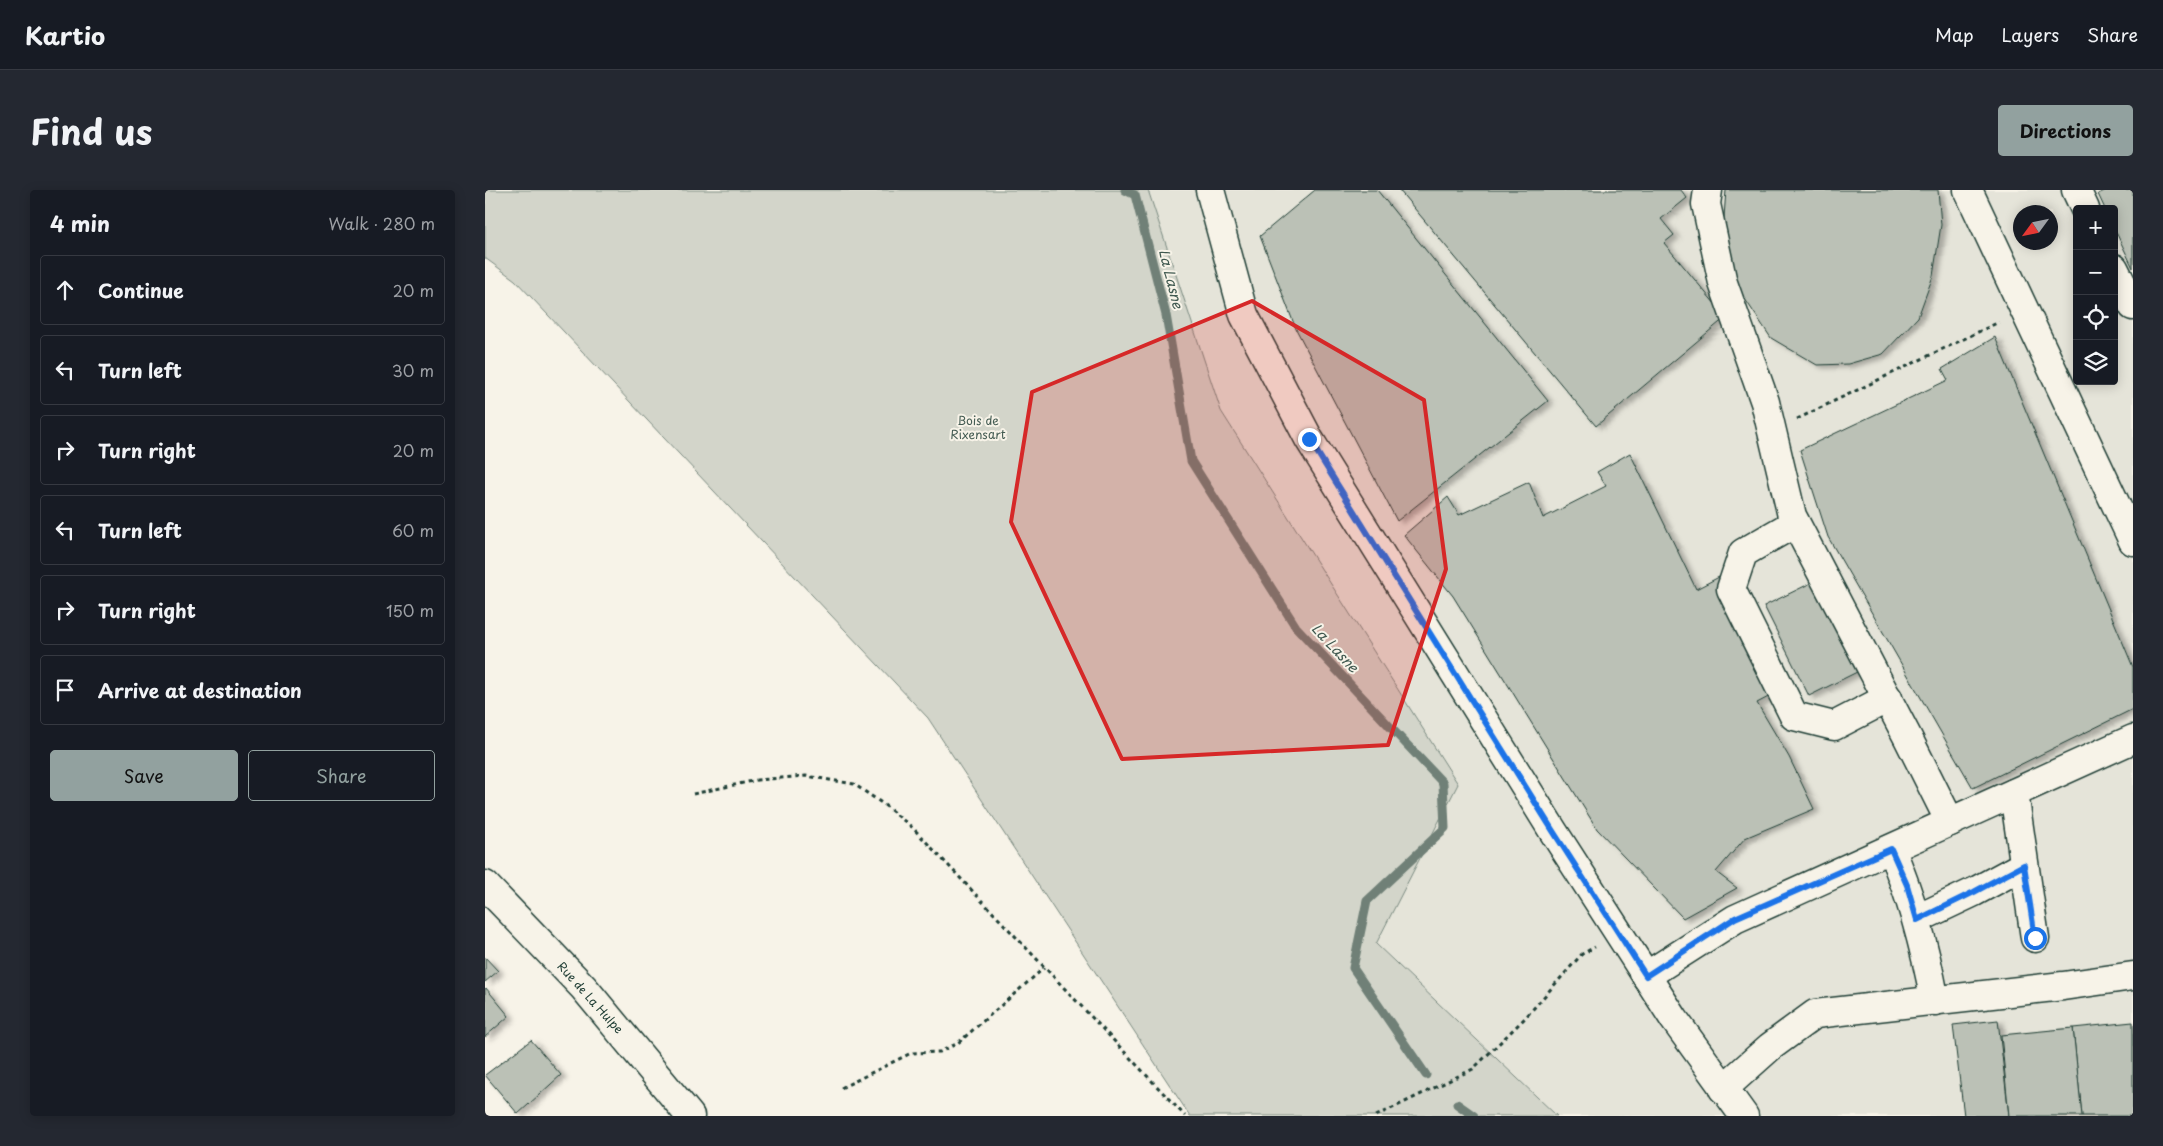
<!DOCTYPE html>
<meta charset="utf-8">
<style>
:root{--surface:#171b24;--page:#242831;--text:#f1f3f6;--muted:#9ea1a6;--line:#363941;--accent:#92a19f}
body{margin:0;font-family:"Playpen Sans",sans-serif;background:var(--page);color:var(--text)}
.controls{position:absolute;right:15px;top:15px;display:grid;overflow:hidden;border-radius:5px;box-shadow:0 2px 12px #0003}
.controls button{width:45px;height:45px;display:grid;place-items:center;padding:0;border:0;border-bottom:1px solid var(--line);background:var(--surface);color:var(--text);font:25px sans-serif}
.compass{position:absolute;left:1528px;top:15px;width:45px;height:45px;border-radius:50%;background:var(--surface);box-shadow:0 2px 12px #0003;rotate:237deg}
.stop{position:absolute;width:15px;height:15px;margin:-11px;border:4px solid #1a73e8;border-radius:50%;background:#fff}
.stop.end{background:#1a73e8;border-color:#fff;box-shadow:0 1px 5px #0008}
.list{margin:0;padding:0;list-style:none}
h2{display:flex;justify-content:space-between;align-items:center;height:65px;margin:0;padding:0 20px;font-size:21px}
h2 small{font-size:16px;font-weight:400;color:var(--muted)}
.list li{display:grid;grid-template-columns:32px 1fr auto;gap:15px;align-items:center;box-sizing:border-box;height:70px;margin:0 10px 10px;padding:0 10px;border:1px solid var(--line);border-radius:5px}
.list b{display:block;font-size:19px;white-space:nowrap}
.list em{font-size:16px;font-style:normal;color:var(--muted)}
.actions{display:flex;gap:10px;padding:15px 20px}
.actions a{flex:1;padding:11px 0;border:1px solid var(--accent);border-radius:5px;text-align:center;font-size:18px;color:var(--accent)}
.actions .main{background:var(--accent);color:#111}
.icon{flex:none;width:28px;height:28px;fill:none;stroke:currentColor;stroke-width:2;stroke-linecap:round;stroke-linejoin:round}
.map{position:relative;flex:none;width:1648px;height:926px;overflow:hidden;border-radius:5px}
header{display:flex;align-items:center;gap:30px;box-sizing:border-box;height:70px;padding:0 25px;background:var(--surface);border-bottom:1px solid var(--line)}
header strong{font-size:24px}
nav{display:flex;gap:28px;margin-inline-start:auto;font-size:18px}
.intro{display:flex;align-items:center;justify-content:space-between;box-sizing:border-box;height:120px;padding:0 30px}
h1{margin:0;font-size:35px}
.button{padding:12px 22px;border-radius:5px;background:var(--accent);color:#111;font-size:18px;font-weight:700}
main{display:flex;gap:30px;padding:0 30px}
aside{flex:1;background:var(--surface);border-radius:5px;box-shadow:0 2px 12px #0003}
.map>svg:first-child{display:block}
</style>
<header>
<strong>Kartio</strong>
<nav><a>Map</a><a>Layers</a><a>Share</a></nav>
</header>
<div class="intro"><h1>Find us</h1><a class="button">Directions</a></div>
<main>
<aside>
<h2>4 min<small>Walk · 280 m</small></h2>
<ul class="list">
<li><svg class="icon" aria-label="ahead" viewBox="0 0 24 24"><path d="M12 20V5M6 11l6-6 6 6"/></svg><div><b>Continue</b></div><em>20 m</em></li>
<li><svg class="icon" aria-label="left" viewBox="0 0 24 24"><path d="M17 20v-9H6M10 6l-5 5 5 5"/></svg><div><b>Turn left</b></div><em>30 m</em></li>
<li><svg class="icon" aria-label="right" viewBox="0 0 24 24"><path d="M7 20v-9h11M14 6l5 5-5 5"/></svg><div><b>Turn right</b></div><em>20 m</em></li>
<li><svg class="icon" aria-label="left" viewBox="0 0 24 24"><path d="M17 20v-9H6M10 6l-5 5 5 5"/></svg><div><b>Turn left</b></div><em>60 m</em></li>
<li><svg class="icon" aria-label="right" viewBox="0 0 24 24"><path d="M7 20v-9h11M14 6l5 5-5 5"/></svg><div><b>Turn right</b></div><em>150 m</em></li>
<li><svg class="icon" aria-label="arrive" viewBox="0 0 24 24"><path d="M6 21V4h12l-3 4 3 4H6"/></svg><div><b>Arrive at destination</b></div></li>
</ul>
<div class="actions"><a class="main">Save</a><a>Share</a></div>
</aside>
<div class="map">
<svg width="1648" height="926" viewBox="0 0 1648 926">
<defs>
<filter id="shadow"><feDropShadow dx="5.5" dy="3" stdDeviation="2.5" flood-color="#0004"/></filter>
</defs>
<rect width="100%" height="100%" fill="#f7f3e8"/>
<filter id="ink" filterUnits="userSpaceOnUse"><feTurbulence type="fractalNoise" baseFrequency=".02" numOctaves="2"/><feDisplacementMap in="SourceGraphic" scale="10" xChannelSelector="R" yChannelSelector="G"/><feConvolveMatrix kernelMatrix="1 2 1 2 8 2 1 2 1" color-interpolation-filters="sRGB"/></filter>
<g filter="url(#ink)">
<path fill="#e5e4d9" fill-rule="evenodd" d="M663,0H1648V926H1072L891,754L973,594L736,221ZM1592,19H1629V191H1592ZM1536,22H1566V52H1536Z"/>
<path fill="#d3d5ca" stroke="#79897f" d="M0,0H663L736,221L973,594L891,754L1072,926H705L443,528L30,90L0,68Z"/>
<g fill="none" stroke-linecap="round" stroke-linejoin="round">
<g stroke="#6f8077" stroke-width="9">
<path d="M640,0L650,5L681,125L706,271L811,437L958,593L960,638L882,711L868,778L941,885"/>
<path d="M972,914L989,926"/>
</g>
</g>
<g fill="#bbc1b6" stroke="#1f3d34" filter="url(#shadow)">
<path d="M830,0H892L1063,211L912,331L811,139L775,46Z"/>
<path d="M914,0H1196L1202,8L1176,29L1189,45L1179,53L1241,127L1111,236Z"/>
<path d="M1241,0H1453L1456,35L1448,86L1433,127L1398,164L1363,174L1332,175L1286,148L1254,100L1237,54Z"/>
<path d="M1621,0H1648V78L1629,38V19H1620L1613,4Z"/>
<path d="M1510,147L1648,477V519L1488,598L1343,347L1315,260L1463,190L1457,179Z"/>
<path d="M1145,263L1211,399L1234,387L1291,503L1272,513L1304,567L1329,619L1260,648L1231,682L1252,698L1198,728L1112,639L968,406L919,345L963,307L974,325L1044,292L1058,328L1121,296L1112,282Z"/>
<path d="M1328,392L1372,482L1324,506L1279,416Z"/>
<path d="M0,767L13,781L0,792Z"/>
<path d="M1,798L24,826L0,847V799Z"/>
<path d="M1513,830L1524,926H1479L1468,835Z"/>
<path d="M1648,832V926H1597L1588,838Z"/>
<path d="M1588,838L1597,926H1524L1516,845Z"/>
<path d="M46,850L76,885L33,924L0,885Z"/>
</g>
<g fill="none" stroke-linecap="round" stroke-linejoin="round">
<defs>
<g id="minor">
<path d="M725,0L759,125L824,249L1068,641L1189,829L1259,926"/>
<path d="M1223,0L1221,14L1238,93L1280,212L1307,326L1423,548L1465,632"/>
<path d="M1483,0L1648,351"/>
<path d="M1591,0L1600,19"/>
<path d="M1629,78L1648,116"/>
<path d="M1310,333L1258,363L1246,399L1309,526L1349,536L1403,508"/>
<path d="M1529,603L1550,748"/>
<path d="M1406,659C1427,708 1440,758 1450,811"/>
<path d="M0,695L99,798L205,926"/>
<path d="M1432,729L1489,702L1539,675"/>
<path d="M1161,786L1250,729L1648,549"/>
<path d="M1238,899L1285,857L1330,824L1578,796L1648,786"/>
</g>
</defs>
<use href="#minor" stroke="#1f3d34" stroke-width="31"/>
<g stroke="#1f3d34" stroke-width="3" stroke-dasharray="4 4" stroke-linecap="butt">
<path d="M1312,229L1514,132"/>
<path d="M208,604L272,590L321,586L369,594L398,614L428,638L700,926"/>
<path d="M356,898L426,863L455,862L473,853L559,778"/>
<path d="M891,926L988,879L1040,828L1097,764L1110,757"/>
</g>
<use href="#minor" stroke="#f7f3e8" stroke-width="28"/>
</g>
</g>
<g fill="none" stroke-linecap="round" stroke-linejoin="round" filter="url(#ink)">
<path stroke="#1a73e8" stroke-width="6" d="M824,249L1068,641L1161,786L1250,728L1406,659L1422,695L1432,730L1489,702L1539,675L1550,748"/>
</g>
<path fill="#d62828" fill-opacity="0.2" stroke="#d62828" stroke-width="4" stroke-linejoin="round" d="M767,111L939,210L961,379L903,555L637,569L526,332L547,202Z"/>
<g text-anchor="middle" stroke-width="4" stroke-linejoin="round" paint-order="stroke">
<g font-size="12" fill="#435b52" stroke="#f7f3e8">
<text x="493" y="235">Bois de<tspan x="493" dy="14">Rixensart</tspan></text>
</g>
<g font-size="12" fill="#1f3d34" stroke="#f7f3e8">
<text transform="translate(105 808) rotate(48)" y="4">Rue de La Hulpe</text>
</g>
<g font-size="14" font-style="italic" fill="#405950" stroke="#f7f3e8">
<text transform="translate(686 89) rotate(76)" y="5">La Lasne</text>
<text transform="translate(850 458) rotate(47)" y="5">La Lasne</text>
</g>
</g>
</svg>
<div class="controls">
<button>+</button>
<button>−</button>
<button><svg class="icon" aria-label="locate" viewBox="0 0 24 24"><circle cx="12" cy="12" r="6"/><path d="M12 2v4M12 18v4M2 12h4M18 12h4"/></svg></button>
<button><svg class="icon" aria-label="layers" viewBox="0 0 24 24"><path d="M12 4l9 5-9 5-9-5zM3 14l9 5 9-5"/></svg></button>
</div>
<svg class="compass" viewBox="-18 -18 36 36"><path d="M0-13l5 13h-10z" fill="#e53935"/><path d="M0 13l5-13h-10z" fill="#9ea1a6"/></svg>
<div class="stop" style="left:1550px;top:748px"></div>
<div class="stop end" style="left:824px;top:249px"></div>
</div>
</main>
